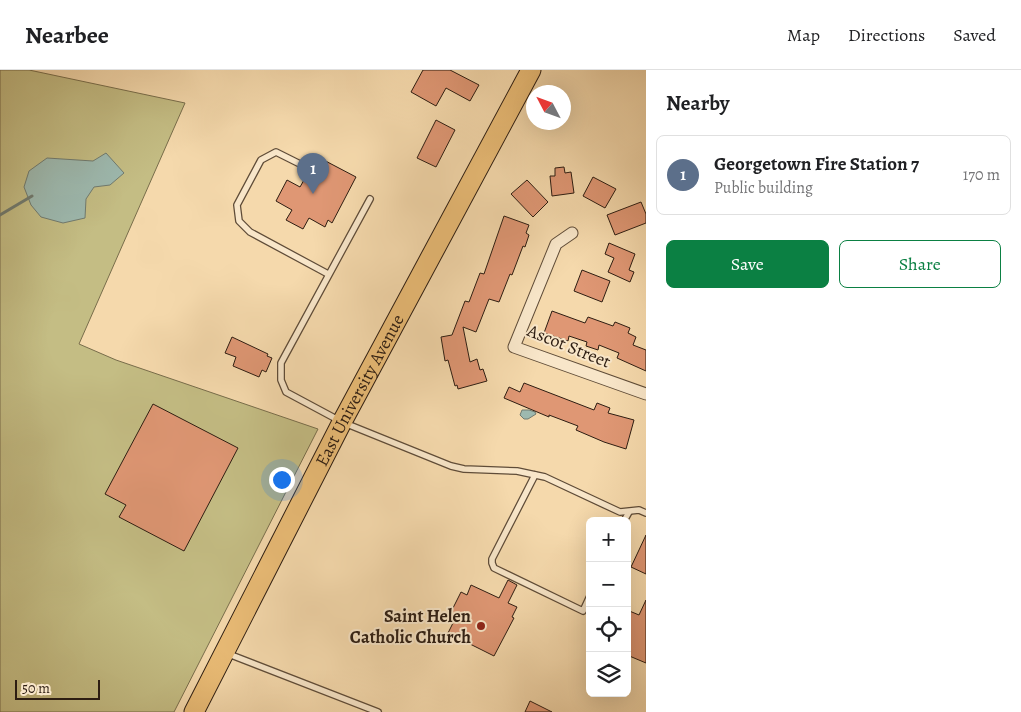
<!DOCTYPE html>
<meta charset="utf-8">
<style>
:root{--surface:#fff;--page:#f6f6f6;--text:#202124;--muted:#757577;--line:#e0e0e0;--accent:#0b8043}
body{margin:0;font-family:Alegreya,serif;background:var(--page);color:var(--text)}
.controls{position:absolute;right:15px;bottom:15px;display:grid;overflow:hidden;border-radius:8px;box-shadow:0 5px 20px #0002}
.controls button{width:45px;height:45px;display:grid;place-items:center;padding:0;border:0;border-bottom:1px solid var(--line);background:var(--surface);color:var(--text);font:25px sans-serif}
.compass{position:absolute;left:526px;top:15px;width:45px;height:45px;border-radius:50%;background:var(--surface);box-shadow:0 5px 20px #0002;rotate:311deg}
.scale{position:absolute;left:15px;bottom:12px;width:85px;box-sizing:border-box;padding-left:5px;border:2px solid #2d1d12;border-top:0;font-size:14px;line-height:18px;white-space:nowrap;color:#2d1d12;-webkit-text-stroke:4px #f8e6c9;paint-order:stroke}
.you{position:absolute;left:281px;top:409px;width:18px;height:18px;margin:-12px;border:4px solid #fff;border-radius:50%;background:#1a73e8;box-shadow:0 0 0 8px #1a73e833}
.badge{display:grid;place-items:center;width:32px;height:32px;border-radius:50%;background:var(--accent);color:#fff;font-size:16px;font-weight:700}
.pin{position:absolute;translate:-50% -41px;filter:drop-shadow(0 1px 2px #0008)}
.pin::after{content:'';position:absolute;top:26px;width:18px;height:15px;background:inherit;clip-path:polygon(0 0,100% 0,50% 100%)}
.list{margin:0;padding:0;list-style:none}
h2{display:flex;justify-content:space-between;align-items:center;height:65px;margin:0;padding:0 20px;font-size:21px}
h2 small{font-size:16px;font-weight:400;color:var(--muted)}
.list li{display:grid;grid-template-columns:32px 1fr auto;gap:15px;align-items:center;box-sizing:border-box;height:80px;margin:0 10px 10px;padding:0 10px;border:1px solid var(--line);border-radius:8px}
.list b{display:block;font-size:19px;white-space:nowrap}
.list p{margin:0;font-size:16px;white-space:nowrap;color:var(--muted)}
.list em{font-size:16px;font-style:normal;color:var(--muted)}
.actions{display:flex;gap:10px;padding:15px 20px}
.actions a{flex:1;padding:11px 0;border:1px solid var(--accent);border-radius:8px;text-align:center;font-size:18px;color:var(--accent)}
.actions .main{background:var(--accent);color:#fff}
.icon{flex:none;width:28px;height:28px;fill:none;stroke:currentColor;stroke-width:2;stroke-linecap:round;stroke-linejoin:round}
.map{position:relative;flex:none;width:646px;height:642px;overflow:hidden}
header{display:flex;align-items:center;gap:30px;box-sizing:border-box;height:70px;padding:0 25px;background:var(--surface);border-bottom:1px solid var(--line)}
header strong{font-size:24px}
nav{display:flex;gap:28px;margin-inline-start:auto;font-size:18px}
main{display:flex}
aside{flex:1;background:var(--surface)}
.map>svg:first-child{display:block}
</style>
<header>
<strong>Nearbee</strong>
<nav><a>Map</a><a>Directions</a><a>Saved</a></nav>
</header>
<main>
<div class="map">
<svg width="646" height="642" viewBox="0 0 646 642">
<rect width="100%" height="100%" fill="#f5d9ac"/>
<filter id="stains"><feTurbulence type="fractalNoise" baseFrequency=".004" numOctaves="4"/><feColorMatrix values="0 0 0 0 .2 0 0 0 0 .09 0 0 0 0 .02 0 0 0 .5 -.17"/></filter>
<radialGradient id="worn" r=".72"><stop offset=".6" stop-color="#630" stop-opacity="0"/><stop offset="1" stop-color="#630" stop-opacity=".3"/></radialGradient>
<path fill="#c4bd84" stroke="#786d4b" d="M0,0H29L185,33L79,274L116,290L318,359L174,642H0Z"/>
<g fill="#9db9af" stroke="#707b70">
<path d="M106,83L124,103L110,115L94,117L86,129L85,148L63,153L41,147L31,135L24,117L29,101L47,88L93,91Z"/>
<path d="M522,340H529L535,342L536,344L528,349H524L520,345Z"/>
</g>
<g fill="none" stroke-linecap="round" stroke-linejoin="round">
<path stroke="#707b70" stroke-width="3" d="M0,145L32,126"/>
</g>
<g fill="#df9774" stroke="#2d1d12">
<path d="M423,0H450L479,15L470,31L446,18L436,36L411,22Z"/>
<path d="M436,50L455,60L436,97L417,88Z"/>
<path d="M316,86L356,107L332,153L328,150L325,157L309,148L303,159L286,150L292,140L276,131L287,110L300,117L308,103L314,102L315,98L312,95Z"/>
<path d="M564,97L565,103L571,102L574,123L552,126L550,106H555V98Z"/>
<path d="M593,107L616,119L605,138L583,126Z"/>
<path d="M527,110L548,132L533,147L511,124Z"/>
<path d="M641,132L646,144V153L615,165L607,145Z"/>
<path d="M504,146L529,155L526,163L529,165L525,177L523,176L512,205L510,204L499,232L489,229L476,262L463,257L470,292L477,289L480,300L483,299L487,311L458,319L457,315L455,316L448,290L445,291L441,267L452,265L465,231L469,232L480,203L484,204Z"/>
<path d="M609,173L635,184L629,200L634,202L630,212L608,202L614,188L605,184Z"/>
<path d="M582,200L610,211L602,232L574,221Z"/>
<path d="M552,241L585,253L588,247L613,256L615,252L630,258L628,263L636,267L633,275L646,280V301L617,288L619,283L599,275L598,280L586,276L587,272L569,266L568,271L544,263Z"/>
<path d="M232,267L268,284L267,286L272,288L266,302L262,300L259,307L233,296L236,287L225,283Z"/>
<path d="M524,313L594,340L597,333L610,338L608,343L634,350L626,379L604,372L576,360L578,356L549,345V347L504,328L509,317L520,322Z"/>
<path d="M153,334L238,378L184,481L119,447L126,435L105,424Z"/>
<path d="M646,465V504L631,497Z"/>
<path d="M508,510L517,515L508,533L517,537L512,547L514,548L494,586L448,563L455,549L449,546L461,522L467,525L471,515L499,528Z"/>
<path d="M646,530V593L627,585V540L639,545Z"/>
<path d="M530,631L552,642H525Z"/>
</g>
<g fill="none" stroke-linecap="round" stroke-linejoin="round">
<defs>
<g id="lane">
<path d="M310,99L276,82L261,90L237,135L239,151L250,162L328,204"/>
<path d="M370,129L281,293V310L286,322L342,352L451,396L464,399L517,401L545,407L620,442L639,440L646,443"/>
<path d="M535,405L492,489V493L494,498L583,541L590,526"/>
<path d="M624,451L629,442"/>
<path d="M226,583L378,642"/>
</g>
<path id="street" d="M572,163L556,174L514,277L646,324"/>
<g id="primary">
<path id="s1" d="M194,642L342,352L531,0"/>
</g>
</defs>
<use href="#lane" stroke="#5f4c38" stroke-width="8"/>
<use href="#street" stroke="#5f4c38" stroke-width="13"/>
<use href="#primary" stroke="#2d1d12" stroke-width="21"/>
<use href="#lane" stroke="#f8e6c9" stroke-width="5.5"/>
<use href="#street" stroke="#f8e6c9" stroke-width="11"/>
<use href="#primary" stroke="#eabc76" stroke-width="19"/>
</g>
<circle fill="#8f2418" stroke="#f8e6c9" stroke-width="2" cx="481" cy="556" r="5"/>
<g text-anchor="middle" stroke-width="4" stroke-linejoin="round" paint-order="stroke">
<g font-size="18" fill="#2d1d12" stroke="#f8e6c9">
<text transform="translate(569 276) rotate(22)" y="6">Ascot Street</text>
<text dy="6" stroke="none"><textPath href="#s1" startOffset="362">East University Avenue</textPath></text>
</g>
<g font-size="18" font-weight="bold" fill="#2d1d12" stroke="#f8e6c9" text-anchor="end">
<text x="471" y="552">Saint Helen<tspan x="471" dy="21">Catholic Church</tspan></text>
</g>
</g>
<rect width="100%" height="100%" filter="url(#stains)"/>
<rect width="100%" height="100%" fill="url(#worn)"/>
</svg>
<div class="controls">
<button>+</button>
<button>−</button>
<button><svg class="icon" aria-label="locate" viewBox="0 0 24 24"><circle cx="12" cy="12" r="6"/><path d="M12 2v4M12 18v4M2 12h4M18 12h4"/></svg></button>
<button><svg class="icon" aria-label="layers" viewBox="0 0 24 24"><path d="M12 4l9 5-9 5-9-5zM3 14l9 5 9-5"/></svg></button>
</div>
<svg class="compass" viewBox="-18 -18 36 36"><path d="M0-13l5 13h-10z" fill="#e53935"/><path d="M0 13l5-13h-10z" fill="#757577"/></svg>
<div class="scale">50 m</div>
<div class="you"></div>
<div class="pin badge" style="left:313px;top:124px;background:#5c6f8a">1</div>
</div>
<aside>
<h2>Nearby<small></small></h2>
<ul class="list">
<li><span class="badge" style="background:#5c6f8a">1</span><div><b>Georgetown Fire Station 7</b><p>Public building</p></div><em>170 m</em></li>
</ul>
<div class="actions"><a class="main">Save</a><a>Share</a></div>
</aside>
</main>
